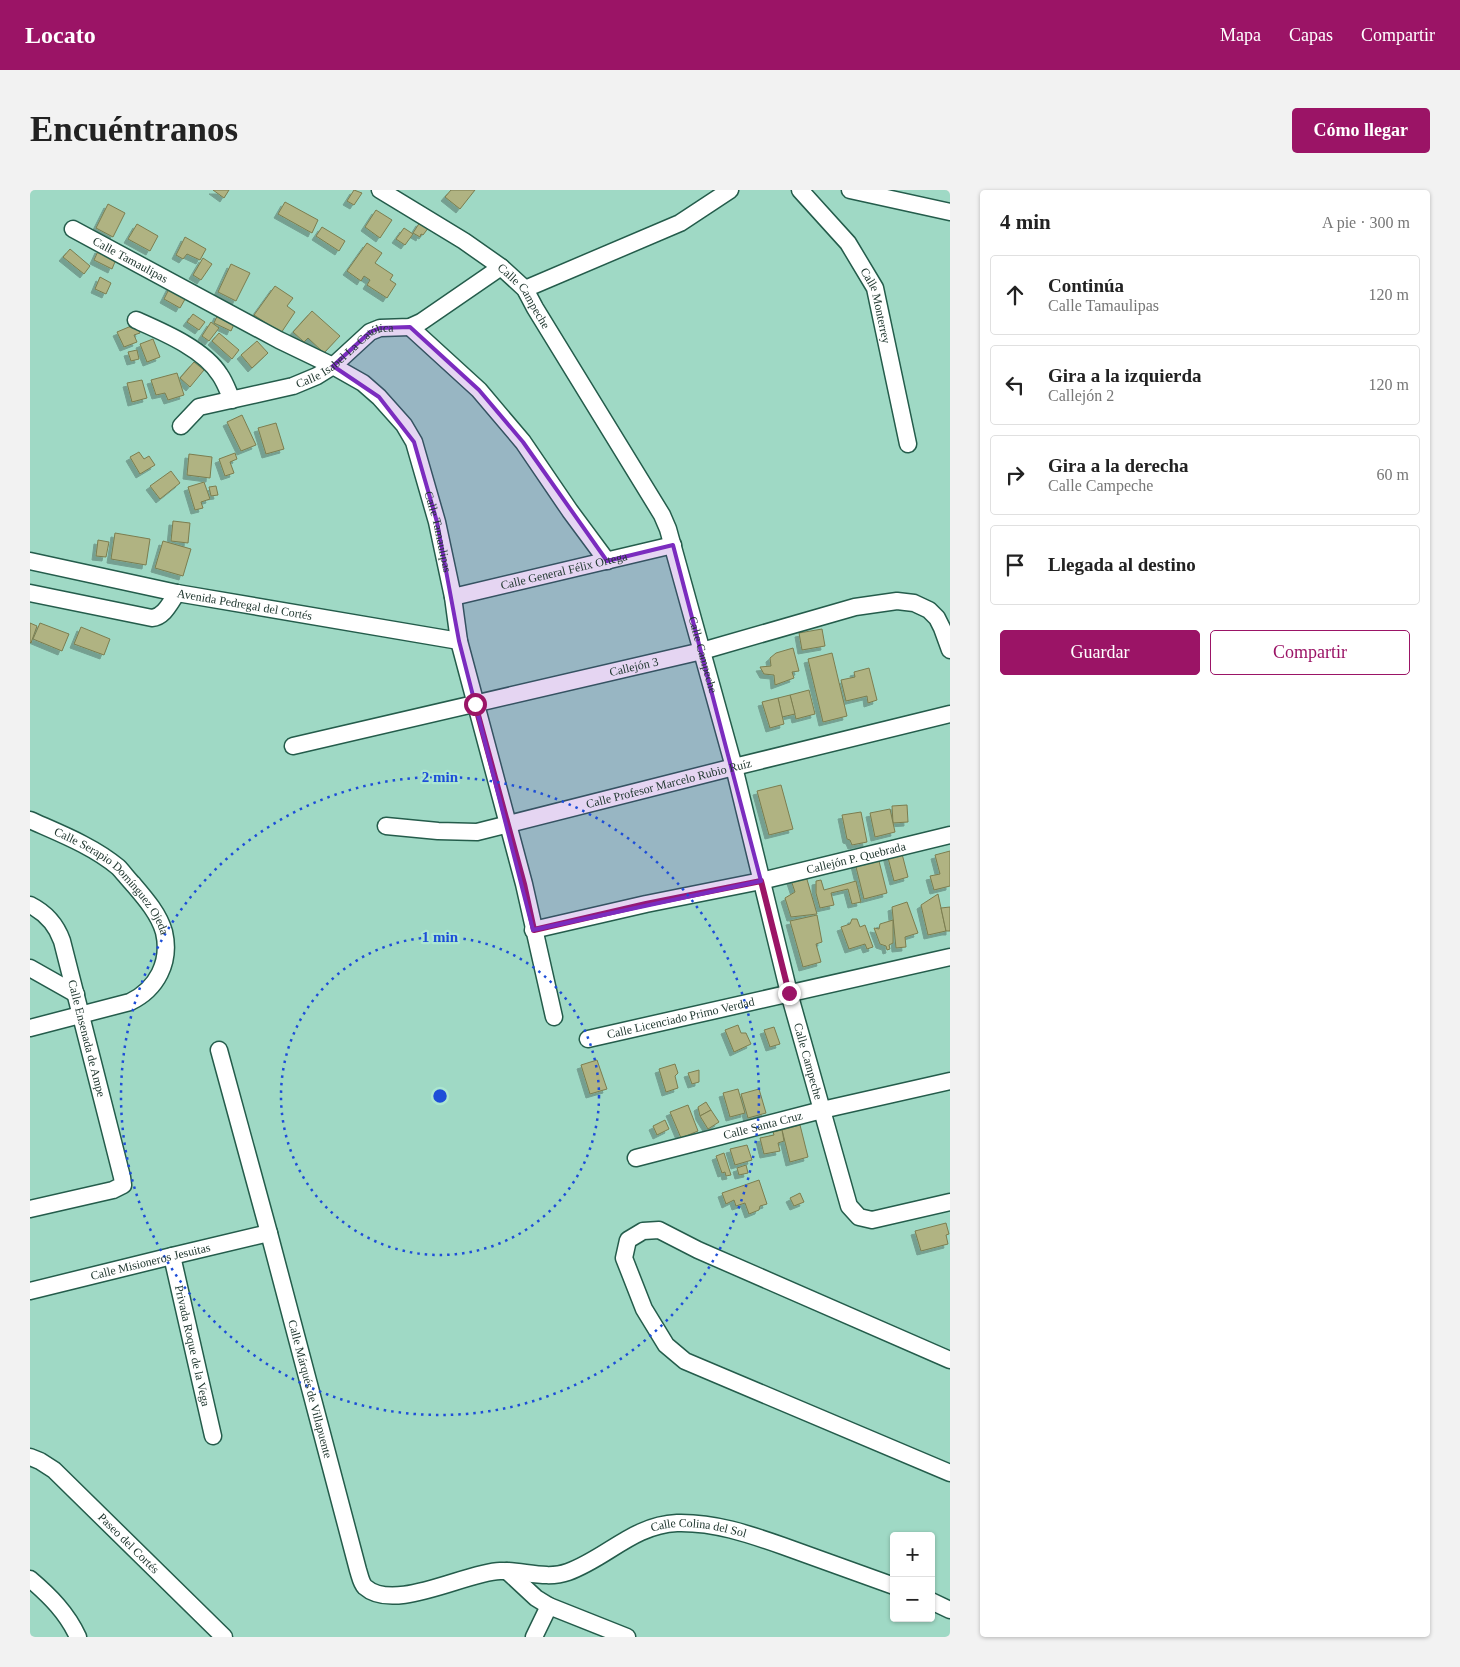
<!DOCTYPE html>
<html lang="es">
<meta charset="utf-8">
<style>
:root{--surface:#fff;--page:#f2f2f2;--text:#222;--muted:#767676;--line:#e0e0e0;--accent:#9b1466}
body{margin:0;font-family:"Times New Roman",serif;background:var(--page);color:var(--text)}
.controls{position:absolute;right:15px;bottom:15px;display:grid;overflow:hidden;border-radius:5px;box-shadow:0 1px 4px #0004}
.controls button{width:45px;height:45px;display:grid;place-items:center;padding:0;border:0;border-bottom:1px solid var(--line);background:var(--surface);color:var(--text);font:25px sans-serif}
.stop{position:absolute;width:15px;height:15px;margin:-11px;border:4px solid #9b1466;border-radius:50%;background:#fff}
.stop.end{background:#9b1466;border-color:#fff;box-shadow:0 1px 5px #0008}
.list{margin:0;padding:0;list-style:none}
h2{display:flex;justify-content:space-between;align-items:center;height:65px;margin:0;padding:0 20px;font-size:21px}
h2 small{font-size:16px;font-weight:400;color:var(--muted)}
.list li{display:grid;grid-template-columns:32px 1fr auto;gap:15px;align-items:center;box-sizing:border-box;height:80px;margin:0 10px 10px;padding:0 10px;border:1px solid var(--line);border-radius:5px}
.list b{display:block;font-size:19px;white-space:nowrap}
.list p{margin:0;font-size:16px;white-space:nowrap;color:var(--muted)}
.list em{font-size:16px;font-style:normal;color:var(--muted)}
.actions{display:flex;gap:10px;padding:15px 20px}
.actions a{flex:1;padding:11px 0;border:1px solid var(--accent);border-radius:5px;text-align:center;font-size:18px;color:var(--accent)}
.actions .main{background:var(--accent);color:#fff}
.icon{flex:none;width:28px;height:28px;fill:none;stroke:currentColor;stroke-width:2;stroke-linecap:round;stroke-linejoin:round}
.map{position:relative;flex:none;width:920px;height:1447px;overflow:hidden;border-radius:5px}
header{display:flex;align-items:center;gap:30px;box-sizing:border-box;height:70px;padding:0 25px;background:var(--accent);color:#fff}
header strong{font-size:24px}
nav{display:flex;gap:28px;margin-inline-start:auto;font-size:18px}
.intro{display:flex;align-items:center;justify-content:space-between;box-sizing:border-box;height:120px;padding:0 30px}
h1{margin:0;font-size:35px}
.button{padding:12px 22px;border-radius:5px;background:var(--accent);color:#fff;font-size:18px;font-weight:700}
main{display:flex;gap:30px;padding:0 30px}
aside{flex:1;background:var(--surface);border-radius:5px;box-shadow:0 1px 4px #0004}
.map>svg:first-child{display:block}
</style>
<header>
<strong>Locato</strong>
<nav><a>Mapa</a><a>Capas</a><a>Compartir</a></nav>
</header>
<div class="intro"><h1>Encuéntranos</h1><a class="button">Cómo llegar</a></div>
<main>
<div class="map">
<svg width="920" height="1447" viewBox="0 0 920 1447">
<defs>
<filter id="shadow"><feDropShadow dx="-4" dy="4" stdDeviation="0" flood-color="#0004"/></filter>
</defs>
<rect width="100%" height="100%" fill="#9fd9c5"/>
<g fill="#b0b382" stroke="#7b7d4f" filter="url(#shadow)">
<path d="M183,0H199L194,8Z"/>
<path d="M324,0L332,3L324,15L317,11Z"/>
<path d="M421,0H445L430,19L415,7Z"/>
<path d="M255,12L288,30L282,43L248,24Z"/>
<path d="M78,14L95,23L83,47L66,38Z"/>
<path d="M346,20L362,30L350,48L335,37Z"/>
<path d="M390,32L399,37L393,45L391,44L390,47L383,43Z"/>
<path d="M107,34L128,46L120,61L98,49Z"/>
<path d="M292,37L315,51L309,61L286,46Z"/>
<path d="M374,38L383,44L375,55L366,49Z"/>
<path d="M155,47L176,59L170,70L157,64L153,69L146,65Z"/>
<path d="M337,53L352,63L345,73L363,85L360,90L366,94L357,108L337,95L340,90L334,86L331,91L317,81Z"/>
<path d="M40,59L60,76L54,84L33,67Z"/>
<path d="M69,59L87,67L82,79L64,70Z"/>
<path d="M173,68L182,74L171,90L163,85Z"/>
<path d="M201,74L220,83L206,111L188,102Z"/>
<path d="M70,87L81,93L76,104L65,99Z"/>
<path d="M141,95L158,104L150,118L134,109Z"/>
<path d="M245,96L263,108L257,116L265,122L251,143L224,125Z"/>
<path d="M282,121L310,146L294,163L278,148L274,152L263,142Z"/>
<path d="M163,124L175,132L169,140L157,132Z"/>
<path d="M188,124L205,132L201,141L184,133Z"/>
<path d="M181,132L189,138L179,151L172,146Z"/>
<path d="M106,134L110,143L104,145L107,152L94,157L87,142Z"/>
<path d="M189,143L209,160L202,169L182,151Z"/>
<path d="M123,149L130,167L117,172L110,154Z"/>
<path d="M227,151L238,163L222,178L211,165Z"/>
<path d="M107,160L109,169L101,171L98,162Z"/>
<path d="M164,172L174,180L160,197L150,188Z"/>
<path d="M147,183L154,205L138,210L135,203L126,205L121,190Z"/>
<path d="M112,190L117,208L102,212L97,193Z"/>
<path d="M212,225L226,255L211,261L197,232Z"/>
<path d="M246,233L254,259L236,264L228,238Z"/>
<path d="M109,262L114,269L119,266L125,275L110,284L100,267Z"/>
<path d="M205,263L207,269L200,272L204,283L195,286L189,269Z"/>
<path d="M159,264L182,267L180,288L157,285Z"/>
<path d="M141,281L150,293L130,309L120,296Z"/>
<path d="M174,292L180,309L171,312L173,318L165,320L158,297Z"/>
<path d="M186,296L188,305L181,306L179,297Z"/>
<path d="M143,331L160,333L158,353L141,351Z"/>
<path d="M85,343L120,349L116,375L81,369Z"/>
<path d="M68,350L79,352L76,367L66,366Z"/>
<path d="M133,351L161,359L153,386L125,378Z"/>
<path d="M0,433L7,436L1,453L0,452Z"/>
<path d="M10,433L39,444L32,461L3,449Z"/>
<path d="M51,437L80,449L74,465L44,454Z"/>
<path d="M792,439L795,456L772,460L769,443Z"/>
<path d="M763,458L769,481L762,482L764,488L745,495L744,485L734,484L730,477L741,476L740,468L746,463Z"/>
<path d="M802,463L817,526L793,532L778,469Z"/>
<path d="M839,478L847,510L838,513L837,506L816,511L811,490L825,487L824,482Z"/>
<path d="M779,500L785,524L766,529L760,505Z"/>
<path d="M760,505L765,524L752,527L748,508Z"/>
<path d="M748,508L754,534L740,538L732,512Z"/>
<path d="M751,595L763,639L739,645L727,601Z"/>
<path d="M877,615L878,632L863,633L862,616Z"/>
<path d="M860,619L865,642L845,647L840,623Z"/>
<path d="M831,622L837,652L822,655L820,650L817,649L812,625Z"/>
<path d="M871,660L878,687L864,691L857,664Z"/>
<path d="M920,661V696L904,700L900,686L910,684L905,665Z"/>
<path d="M848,667L857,703L834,709L825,673Z"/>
<path d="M776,686L787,724L761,727L755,708L765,702L761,690Z"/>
<path d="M791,690L794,700L826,691L831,712L822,714L818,699L801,703L804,715L790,718L786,703V691Z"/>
<path d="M908,704L916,741L898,745L891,715Z"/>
<path d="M877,712L888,743L875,747L876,757L866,758L862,717Z"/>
<path d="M920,717V741H916L911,718Z"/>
<path d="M787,725L792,752L786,754L791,772L773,777L760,731Z"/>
<path d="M822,729H827L830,737L835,735L843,757L837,759L835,754L819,759L811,737L820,734Z"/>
<path d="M863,730V753L859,755L860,759L857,760L856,756L850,754L844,738L849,739L850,734Z"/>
<path d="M708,835L711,843H716L721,854L704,862L695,840Z"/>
<path d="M744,837L750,854L740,857L734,840Z"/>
<path d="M567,870L577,899L560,904L551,875Z"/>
<path d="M645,874L648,883L645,886L648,898L636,902L629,879Z"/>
<path d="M669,880V892L662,894L658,883Z"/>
<path d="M708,899L715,923L700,927L693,903Z"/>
<path d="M729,899L736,923L718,928L711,904Z"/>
<path d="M676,912L681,920L670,926L668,917Z"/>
<path d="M658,915L668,941L651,948L640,922Z"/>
<path d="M681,920L689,932L678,939L670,926Z"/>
<path d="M635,930L639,939L627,945L623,936Z"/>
<path d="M770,935L778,967L760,972L752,940Z"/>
<path d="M752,940L754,951L748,953L750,961L734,964L730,948L744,945L743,942Z"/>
<path d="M717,955L722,970L705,975L700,959Z"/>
<path d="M694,963L701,985L696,986L695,982L692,983L686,966Z"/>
<path d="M716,975L718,983L709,985L707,978Z"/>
<path d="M729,990L737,1014L730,1016L729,1020L719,1024L715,1013L706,1016L704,1010L696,1014L692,1003Z"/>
<path d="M770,1003L774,1012L764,1016L760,1008Z"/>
<path d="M916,1033L919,1044L916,1045L918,1054L891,1061L885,1041Z"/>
</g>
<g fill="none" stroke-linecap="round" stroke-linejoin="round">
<defs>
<g id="minor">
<path id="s1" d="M350,0L434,51L471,77L495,99L505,118L632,325L638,339L704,577L759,803L819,1016L829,1027L842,1030L920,1012"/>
<path id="s2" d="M770,0L818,53L845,98L878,254"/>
<path d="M820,0L920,22"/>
<path id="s3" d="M43,39L249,150L303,176L333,193L349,207L374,235L384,252L407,332L423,407L429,451L494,694L524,827"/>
<path d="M495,99L650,33L700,0"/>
<path d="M106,130C133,142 174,159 190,185C195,192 198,201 202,210"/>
<path d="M380,137L449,200L493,252L540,321L577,371"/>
<path id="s4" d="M151,236L169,217L263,196L287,186L303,176L340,142L350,138L380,137L391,132L471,77"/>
<path id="s5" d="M0,371L147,403L429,451"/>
<path d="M0,403L122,428C134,427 140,413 147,403"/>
<path id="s6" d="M423,407L643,355"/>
<path id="s7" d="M263,556L672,461L825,417L867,411L884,413L899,420L907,428L912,438L920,460"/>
<path id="s8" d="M0,630C29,643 63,656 88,677C93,682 98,689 103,694C115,708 129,724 134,742C141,772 127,799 100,812L0,838"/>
<path id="s9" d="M356,636L408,641L447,642L704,577L920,524"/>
<path id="s10" d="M0,715C16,723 26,734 32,751L92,987L93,995L83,1000L0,1019"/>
<path id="s11" d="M503,740L616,714L731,691L920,645"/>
<path d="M0,778L46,804"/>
<path id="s12" d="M558,849L920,767"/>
<path id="s13" d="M189,860L239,1043L328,1380C330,1386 331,1393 335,1397C364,1423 436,1382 470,1381C492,1380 516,1390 538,1382C577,1368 603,1335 647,1333C684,1332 719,1344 753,1356C790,1369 827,1383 864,1396"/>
<path id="s14" d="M606,968L792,920L920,891"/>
<path id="s15" d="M142,1066L183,1246"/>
<path id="s16" d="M0,1101L142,1066L239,1043"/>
<path d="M920,1170L668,1060L629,1040L613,1041L598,1050L594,1068L614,1119L636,1155L655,1171L920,1283"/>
<path id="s17" d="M0,1267L10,1271L24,1280L194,1447"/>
<path d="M477,1381L506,1408L519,1416L597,1447"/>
<path d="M0,1389C20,1406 37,1423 48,1447"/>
<path d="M901,1411L920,1420"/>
<path d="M504,1447L519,1416"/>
</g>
</defs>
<use href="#minor" stroke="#245c4b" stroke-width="19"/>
<use href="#minor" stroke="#fff" stroke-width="16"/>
</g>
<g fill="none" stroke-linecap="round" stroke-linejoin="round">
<path stroke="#9b1466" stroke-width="6" d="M445,514L494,694L504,740L616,714L731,691L759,803"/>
</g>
<path fill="#7b2cbf" fill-opacity="0.2" stroke="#7b2cbf" stroke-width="4" stroke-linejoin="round" d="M380,137L449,200L493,252L577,371L643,355L731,691L503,740L429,451L407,332L384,252L349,207L303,176L340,142L350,138Z"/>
<g fill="none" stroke="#1d4ed8" stroke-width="2.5" stroke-dasharray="2.5 5">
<circle cx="410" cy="906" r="159"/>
<circle cx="410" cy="906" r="319"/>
</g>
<g text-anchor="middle" stroke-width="4.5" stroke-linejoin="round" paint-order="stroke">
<g font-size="12" fill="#223931" stroke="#ace6d1">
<text dy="4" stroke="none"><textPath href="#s3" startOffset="65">Calle Tamaulipas</textPath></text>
<text dy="4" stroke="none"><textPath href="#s1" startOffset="181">Calle Campeche</textPath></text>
<text dy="4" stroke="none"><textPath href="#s2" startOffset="141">Calle Monterrey</textPath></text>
<text dy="4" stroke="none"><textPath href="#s4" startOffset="184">Calle Isabel La Católica</textPath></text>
<text dy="4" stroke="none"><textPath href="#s3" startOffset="500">Calle Tamaulipas</textPath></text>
<text dy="4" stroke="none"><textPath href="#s6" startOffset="114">Calle General Félix Ortega</textPath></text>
<text dy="4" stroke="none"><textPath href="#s5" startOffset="219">Avenida Pedregal del Cortés</textPath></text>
<text dy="4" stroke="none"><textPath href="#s1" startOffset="586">Calle Campeche</textPath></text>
<text dy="4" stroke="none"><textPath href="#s7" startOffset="350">Callejón 3</textPath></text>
<text dy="4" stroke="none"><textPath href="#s9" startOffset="289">Calle Profesor Marcelo Rubio Ruíz</textPath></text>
<text dy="4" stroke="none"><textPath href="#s11" startOffset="331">Callejón P. Quebrada</textPath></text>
<text dy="4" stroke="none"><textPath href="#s8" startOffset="105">Calle Serapio Domínguez Ojeda</textPath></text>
<text dy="4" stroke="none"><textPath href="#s12" startOffset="95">Calle Licenciado Primo Verdad</textPath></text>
<text dy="4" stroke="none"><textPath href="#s10" startOffset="150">Calle Ensenada de Ampe</textPath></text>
<text dy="4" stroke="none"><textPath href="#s1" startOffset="1006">Calle Campeche</textPath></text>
<text dy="4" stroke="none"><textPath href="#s14" startOffset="131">Calle Santa Cruz</textPath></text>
<text dy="4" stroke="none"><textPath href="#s16" startOffset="124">Calle Misioneros Jesuitas</textPath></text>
<text dy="4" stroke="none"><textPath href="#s15" startOffset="92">Privada Roque de la Vega</textPath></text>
<text dy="4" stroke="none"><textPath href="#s13" startOffset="351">Calle Márqués de Villapuente</textPath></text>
<text dy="4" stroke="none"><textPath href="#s13" startOffset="908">Calle Colina del Sol</textPath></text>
<text dy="4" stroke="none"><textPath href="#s17" startOffset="132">Paseo del Cortés</textPath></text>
</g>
</g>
<circle cx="410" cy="906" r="8" fill="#1d4ed8" stroke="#ace6d1" stroke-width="2.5"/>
<g font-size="15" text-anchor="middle" font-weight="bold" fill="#1d4ed8" stroke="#ace6d1" stroke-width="4.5" stroke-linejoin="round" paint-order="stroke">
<text x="410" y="592">2 min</text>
<text x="410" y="752">1 min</text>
</g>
</svg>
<div class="controls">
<button>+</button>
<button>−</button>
</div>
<div class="stop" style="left:445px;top:514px"></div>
<div class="stop end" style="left:759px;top:803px"></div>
</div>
<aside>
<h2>4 min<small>A pie · 300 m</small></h2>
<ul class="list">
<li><svg class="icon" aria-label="ahead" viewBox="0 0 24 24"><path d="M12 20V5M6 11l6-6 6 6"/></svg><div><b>Continúa</b><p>Calle Tamaulipas</p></div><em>120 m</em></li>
<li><svg class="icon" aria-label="left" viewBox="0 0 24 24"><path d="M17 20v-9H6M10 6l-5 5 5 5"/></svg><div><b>Gira a la izquierda</b><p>Callejón 2</p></div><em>120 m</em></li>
<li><svg class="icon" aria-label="right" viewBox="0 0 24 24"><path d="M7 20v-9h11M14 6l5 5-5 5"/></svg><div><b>Gira a la derecha</b><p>Calle Campeche</p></div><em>60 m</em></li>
<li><svg class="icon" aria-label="arrive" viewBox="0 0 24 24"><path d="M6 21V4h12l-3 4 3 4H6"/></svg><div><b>Llegada al destino</b></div></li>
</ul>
<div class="actions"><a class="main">Guardar</a><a>Compartir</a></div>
</aside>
</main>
